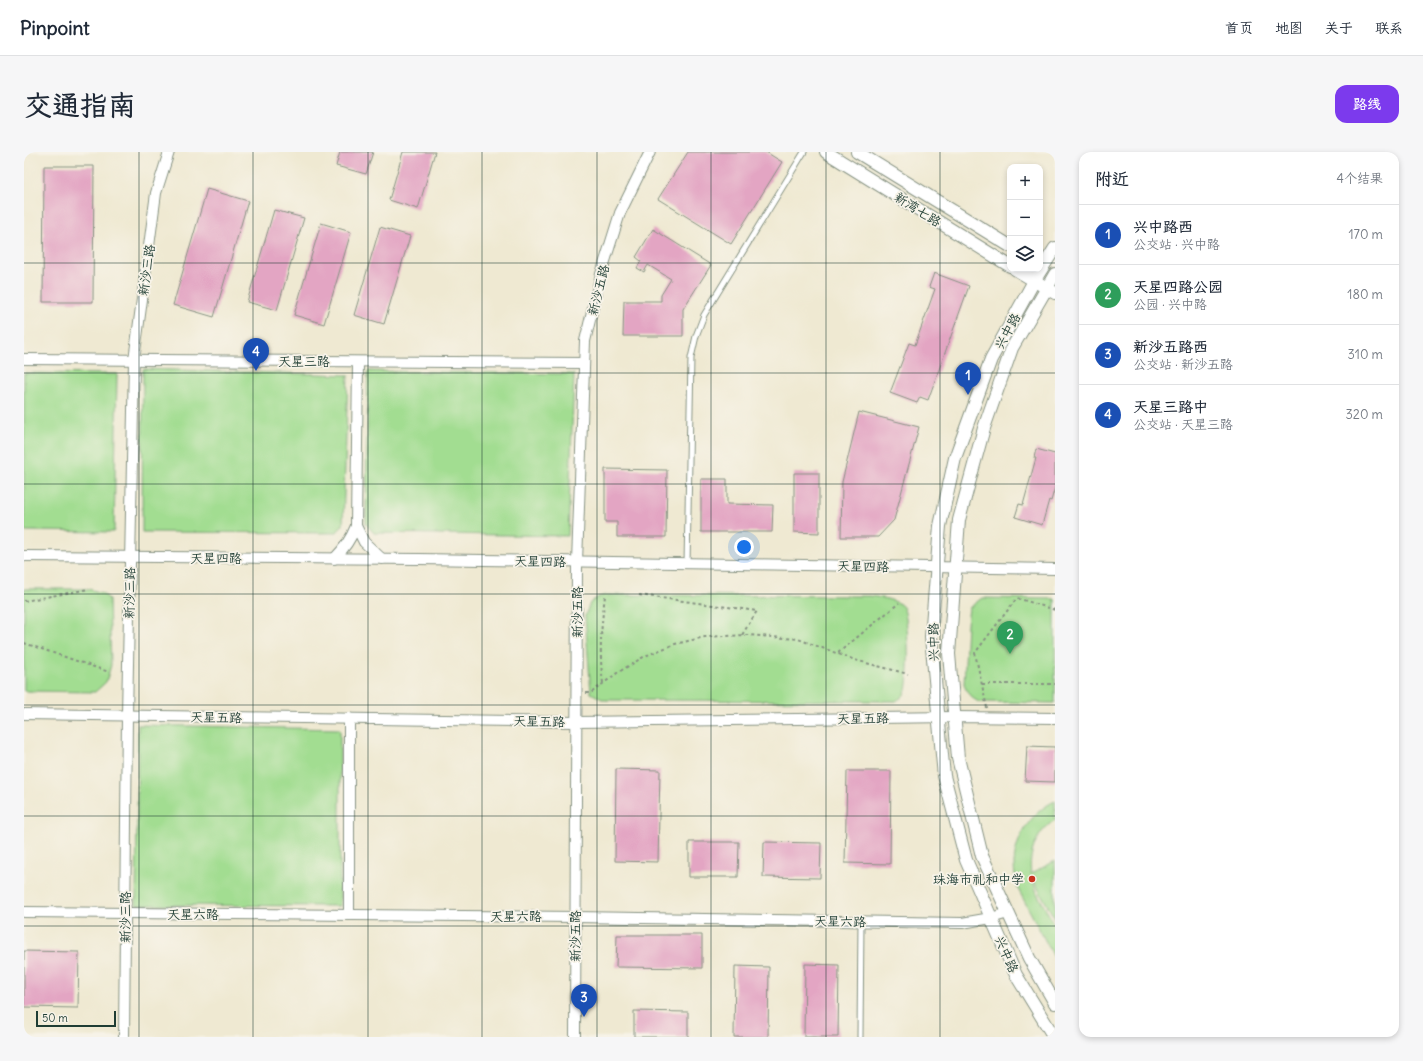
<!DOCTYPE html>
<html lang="zh">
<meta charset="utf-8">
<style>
:root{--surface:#fff;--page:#f6f6f7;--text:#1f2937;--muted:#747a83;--line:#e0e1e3;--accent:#7c3aed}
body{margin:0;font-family:Delius,"LXGW WenKai TC",sans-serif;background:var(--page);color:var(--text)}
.controls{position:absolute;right:12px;top:12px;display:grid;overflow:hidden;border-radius:8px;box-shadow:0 2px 6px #0003}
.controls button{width:36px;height:36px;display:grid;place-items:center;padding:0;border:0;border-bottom:1px solid var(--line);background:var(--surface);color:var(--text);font:20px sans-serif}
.scale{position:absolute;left:12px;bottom:10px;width:80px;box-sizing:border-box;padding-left:4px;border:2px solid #1f3d34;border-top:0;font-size:11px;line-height:14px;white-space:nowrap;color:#1f3d34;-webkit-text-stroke:3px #f7f3e8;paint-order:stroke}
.you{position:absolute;left:720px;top:395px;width:14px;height:14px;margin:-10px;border:3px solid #fff;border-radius:50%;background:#1a73e8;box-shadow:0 0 0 6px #1a73e833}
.badge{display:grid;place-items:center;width:26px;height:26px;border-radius:50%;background:var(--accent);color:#fff;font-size:13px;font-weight:700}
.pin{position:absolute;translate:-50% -33px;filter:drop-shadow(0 1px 2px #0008)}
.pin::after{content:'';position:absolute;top:21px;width:14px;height:12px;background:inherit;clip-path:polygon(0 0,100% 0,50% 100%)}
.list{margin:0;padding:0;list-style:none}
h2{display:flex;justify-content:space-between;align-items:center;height:52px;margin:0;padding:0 16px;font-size:17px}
h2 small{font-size:13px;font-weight:400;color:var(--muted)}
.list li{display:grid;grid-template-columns:26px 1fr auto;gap:12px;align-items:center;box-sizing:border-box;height:60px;padding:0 16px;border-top:1px solid var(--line)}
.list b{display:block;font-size:15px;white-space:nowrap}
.list p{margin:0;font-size:13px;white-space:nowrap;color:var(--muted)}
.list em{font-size:13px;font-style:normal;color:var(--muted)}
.icon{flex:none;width:22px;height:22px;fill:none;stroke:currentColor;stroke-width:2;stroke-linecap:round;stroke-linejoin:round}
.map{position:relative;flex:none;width:1031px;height:885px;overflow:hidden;border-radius:12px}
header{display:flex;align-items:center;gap:24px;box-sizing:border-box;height:56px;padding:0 20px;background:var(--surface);border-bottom:1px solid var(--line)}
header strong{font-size:19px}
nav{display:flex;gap:22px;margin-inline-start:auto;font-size:14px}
.intro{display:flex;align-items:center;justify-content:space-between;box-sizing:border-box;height:96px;padding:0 24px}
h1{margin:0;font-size:28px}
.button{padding:10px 18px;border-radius:12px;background:var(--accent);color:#fff;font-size:14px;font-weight:700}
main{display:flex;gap:24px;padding:0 24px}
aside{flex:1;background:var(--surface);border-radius:12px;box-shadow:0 2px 6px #0003}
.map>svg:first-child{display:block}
</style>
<header>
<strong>Pinpoint</strong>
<nav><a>首页</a><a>地图</a><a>关于</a><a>联系</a></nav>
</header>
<div class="intro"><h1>交通指南</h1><a class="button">路线</a></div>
<main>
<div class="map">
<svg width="1031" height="885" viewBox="0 0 1031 885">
<rect width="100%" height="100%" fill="#f7f3e8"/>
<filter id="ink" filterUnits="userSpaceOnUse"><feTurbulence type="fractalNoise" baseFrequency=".025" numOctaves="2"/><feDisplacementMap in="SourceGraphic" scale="8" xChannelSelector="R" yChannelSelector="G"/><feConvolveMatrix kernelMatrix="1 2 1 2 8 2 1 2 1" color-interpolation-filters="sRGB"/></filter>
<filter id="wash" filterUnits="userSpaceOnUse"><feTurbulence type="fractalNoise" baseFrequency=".012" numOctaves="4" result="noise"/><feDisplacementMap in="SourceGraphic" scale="16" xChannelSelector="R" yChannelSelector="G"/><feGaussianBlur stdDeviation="0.9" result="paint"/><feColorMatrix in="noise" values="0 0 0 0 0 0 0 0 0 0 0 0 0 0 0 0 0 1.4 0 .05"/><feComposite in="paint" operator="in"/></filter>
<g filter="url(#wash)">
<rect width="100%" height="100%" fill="#efe9d2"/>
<g fill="#a2dd91" stroke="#608d62">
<path d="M119,217L324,223L319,373L312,381L118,380Z"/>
<path d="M344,219L550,222L544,384L350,381L342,372Z"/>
<path d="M0,221L93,222L90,380L0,379Z"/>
<path d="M0,437H65L78,441L85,447L87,513L82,530L71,540L0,539Z"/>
<path d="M583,443L847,444C857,446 872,447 879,455C885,464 886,531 881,541C880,544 875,547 872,549L580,548L567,541L561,464L566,451L574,445Z"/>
<path d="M958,446L1031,447V551L955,550C947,546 943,542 940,532L943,472L945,456Z"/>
<path d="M114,573L316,577V754L112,753Z"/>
<path d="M1031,649V668C1013,680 1004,701 1007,722L1031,709V767L1007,724L1013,741L1031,774V807L994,737C992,729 990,721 990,712C991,686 1007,660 1031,649Z"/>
</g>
<g id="blocks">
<g fill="#e3a5c3">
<path d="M316,0H349L342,22L312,14Z"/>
<path d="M379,0H411L394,57L365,48Z"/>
<path d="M664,0H742L758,10L707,92L634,47Z"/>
<path d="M20,14H70L69,150H19Z"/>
<path d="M183,37L224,49L190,165L149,153Z"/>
<path d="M250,58L280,66L253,158L223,150Z"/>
<path d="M297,71L327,80L300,172L270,163Z"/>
<path d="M356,75L386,84L360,172L330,163Z"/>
<path d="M629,77L687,113L659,157V184H599L600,149H637V143L647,127L624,113L620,120L613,116L617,109L612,105Z"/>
<path d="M910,121L945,134L904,248L896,245L893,251L866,241L885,191L891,193L911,137L905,135Z"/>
<path d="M835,260L895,275L870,368L854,385H817L818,330Z"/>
<path d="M1012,297L1031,302V335L1027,349L1025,348L1018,373L991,365L995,352L999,353L1012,306H1010Z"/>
<path d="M581,317L643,318L642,385H593V370H581Z"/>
<path d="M770,321H795V381L770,380Z"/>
<path d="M677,327H703V352L749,353L748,380H677Z"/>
<path d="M1003,594L1031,595V630L1001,629Z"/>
<path d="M592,617L636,618L634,710L591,709Z"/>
<path d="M823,619H867L866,712L821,711Z"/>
<path d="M665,690H715L714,725H665Z"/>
<path d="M740,690L797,691L796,726L739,725Z"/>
<path d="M593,783H678V816L592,815Z"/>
<path d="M0,799L55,800L54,856L0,855Z"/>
<path d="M781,812L815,813L814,885H780Z"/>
<path d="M711,814L745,815L744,885H710Z"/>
<path d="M610,859L664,860V885H610Z"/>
</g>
</g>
</g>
<g filter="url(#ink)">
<use href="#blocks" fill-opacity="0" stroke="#879383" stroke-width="1"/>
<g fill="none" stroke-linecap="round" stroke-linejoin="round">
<defs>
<g id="service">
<path d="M663,412L667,206L672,184L680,163L780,0"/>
<path d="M836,885L837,769"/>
</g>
<g id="minor">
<path d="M0,207L560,211"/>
<path d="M332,374L334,210"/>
<path d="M0,404L395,407L1031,417"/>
<path d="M310,407C320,397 327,387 332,374L340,390L358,407"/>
<path d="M0,562L553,570L930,565L1031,566"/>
<path d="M325,566V763"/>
<path d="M0,760L551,765L938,771L967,766L984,761"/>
<path d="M100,885L103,563L110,208L132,41L145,0"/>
<path d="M551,885L553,410L561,189L577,122L596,61L626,0"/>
</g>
<g id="tertiary">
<path d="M802,0L986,114"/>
<path d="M833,0L986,94"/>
<path d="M991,117L1031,141"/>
<path d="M1031,122L988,196L960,276L935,368L925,502L934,606L958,704L1005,806L1031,851"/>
<path d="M1030,885L992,823L942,708L920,624L907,485L916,374L931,306L967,207L1010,129L1031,96"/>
</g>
</defs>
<use href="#service" stroke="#879383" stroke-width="7"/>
<use href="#minor" stroke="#879383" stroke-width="12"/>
<use href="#tertiary" stroke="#879383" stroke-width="14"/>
<g stroke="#879383" stroke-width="2" stroke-dasharray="3 3" stroke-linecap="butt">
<path d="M615,443L733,459L718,483"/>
<path d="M0,449L65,437"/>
<path d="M0,491L85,520"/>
<path d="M814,501L875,451"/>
<path d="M579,531C575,501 577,474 581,444"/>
<path d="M958,532H1031"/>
<path d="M562,541H567L593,521L621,504L651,492L681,485L723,483L774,487L831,508L884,522"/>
<path d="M963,556L951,501L993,446L1031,458"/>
</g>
<use href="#service" stroke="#fff" stroke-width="5"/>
<use href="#minor" stroke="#fff" stroke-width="10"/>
<use href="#tertiary" stroke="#fff" stroke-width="12"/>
</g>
</g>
<path fill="none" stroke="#1f3d34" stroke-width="1" stroke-opacity="0.55" d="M115,0V885M229,0V885M344,0V885M458,0V885M573,0V885M687,0V885M802,0V885M916,0V885M0,111H986M1016,111H1031M0,221H1031M0,332H1031M0,442H1031M0,553H1031M0,664H1031M0,774H1031"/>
<circle fill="#c8321e" stroke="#f7f3e8" stroke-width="1.5" cx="1008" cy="727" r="4"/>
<g text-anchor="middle" stroke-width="3.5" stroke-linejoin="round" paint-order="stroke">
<g font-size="13" fill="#1f3d34" stroke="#f7f3e8">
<text transform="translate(894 57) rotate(32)" y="5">新湾七路</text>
<text transform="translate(122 118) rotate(-82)" y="5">新沙三路</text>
<text transform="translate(574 138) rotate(-76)" y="5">新沙五路</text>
<text transform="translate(983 179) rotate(-61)" y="5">兴中路</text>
<text x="280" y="214">天星三路</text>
<text x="192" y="411">天星四路</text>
<text transform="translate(516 409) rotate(1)" y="5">天星四路</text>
<text transform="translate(839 414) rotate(1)" y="5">天星四路</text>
<text transform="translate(105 441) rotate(-89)" y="5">新沙三路</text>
<text transform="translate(553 460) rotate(-90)" y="5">新沙五路</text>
<text transform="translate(909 490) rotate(-91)" y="5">兴中路</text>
<text transform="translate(192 565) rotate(1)" y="5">天星五路</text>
<text transform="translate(839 566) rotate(-1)" y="5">天星五路</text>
<text transform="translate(515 569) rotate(1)" y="5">天星五路</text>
<text x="169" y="767">天星六路</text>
<text x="492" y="769">天星六路</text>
<text transform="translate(101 765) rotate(-90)" y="5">新沙三路</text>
<text transform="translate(816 769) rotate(1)" y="5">天星六路</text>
<text transform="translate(551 784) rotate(-90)" y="5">新沙五路</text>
<text transform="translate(983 802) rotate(66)" y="5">兴中路</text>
</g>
<g font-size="13" fill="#1f3d34" stroke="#f7f3e8" text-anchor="end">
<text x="1000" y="732">珠海市礼和中学</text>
</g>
</g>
</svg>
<div class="controls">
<button>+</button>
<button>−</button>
<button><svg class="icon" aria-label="layers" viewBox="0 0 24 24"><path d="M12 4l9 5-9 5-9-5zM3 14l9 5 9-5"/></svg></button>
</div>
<div class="scale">50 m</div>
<div class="you"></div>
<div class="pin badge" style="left:944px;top:243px;background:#1a4fb4">1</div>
<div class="pin badge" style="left:986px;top:502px;background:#2e9e5b">2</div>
<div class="pin badge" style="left:560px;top:865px;background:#1a4fb4">3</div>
<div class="pin badge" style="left:232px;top:219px;background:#1a4fb4">4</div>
</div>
<aside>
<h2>附近<small>4个结果</small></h2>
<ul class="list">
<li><span class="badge" style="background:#1a4fb4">1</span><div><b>兴中路西</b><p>公交站 · 兴中路</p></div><em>170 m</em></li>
<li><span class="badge" style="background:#2e9e5b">2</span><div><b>天星四路公园</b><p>公园 · 兴中路</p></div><em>180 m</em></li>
<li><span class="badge" style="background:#1a4fb4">3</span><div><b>新沙五路西</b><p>公交站 · 新沙五路</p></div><em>310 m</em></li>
<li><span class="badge" style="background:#1a4fb4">4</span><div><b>天星三路中</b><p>公交站 · 天星三路</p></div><em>320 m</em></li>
</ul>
</aside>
</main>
